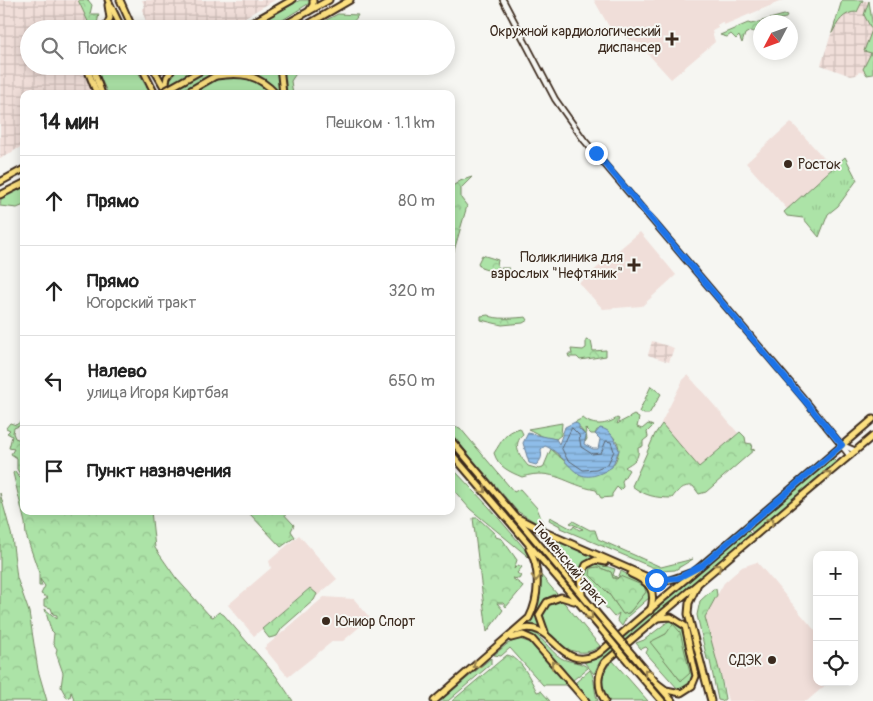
<!DOCTYPE html>
<html lang="ru">
<meta charset="utf-8">
<style>
:root{--surface:#fff;--page:#f2f2f2;--text:#222;--muted:#767676;--line:#e0e0e0}
body{margin:0;font-family:Pangolin,sans-serif;background:var(--page);color:var(--text)}
.controls{position:absolute;right:15px;bottom:15px;display:grid;overflow:hidden;border-radius:10px;box-shadow:0 2px 12px #0003}
.controls button{width:45px;height:45px;display:grid;place-items:center;padding:0;border:0;border-bottom:1px solid var(--line);background:var(--surface);color:var(--text);font:25px sans-serif}
.compass{position:absolute;left:753px;top:15px;width:45px;height:45px;border-radius:50%;background:var(--surface);box-shadow:0 2px 12px #0003;rotate:229deg}
.stop{position:absolute;width:15px;height:15px;margin:-11px;border:4px solid #1a73e8;border-radius:50%;background:#fff}
.stop.end{background:#1a73e8;border-color:#fff;box-shadow:0 1px 5px #0008}
.list{margin:0;padding:0;list-style:none}
h2{display:flex;justify-content:space-between;align-items:center;height:65px;margin:0;padding:0 20px;font-size:21px}
h2 small{font-size:16px;font-weight:400;color:var(--muted)}
.list li{display:grid;grid-template-columns:32px 1fr auto;gap:15px;align-items:center;box-sizing:border-box;height:90px;padding:0 20px;border-top:1px solid var(--line)}
.list b{display:block;font-size:19px;white-space:nowrap}
.list p{margin:0;font-size:16px;white-space:nowrap;color:var(--muted)}
.list em{font-size:16px;font-style:normal;color:var(--muted)}
.icon{flex:none;width:28px;height:28px;fill:none;stroke:currentColor;stroke-width:2;stroke-linecap:round;stroke-linejoin:round}
.map{position:relative;flex:none;width:873px;height:701px;overflow:hidden}
.search{position:absolute;background:var(--surface);box-shadow:0 2px 12px #0003;left:20px;top:20px;width:435px;height:55px;display:flex;align-items:center;gap:12px;box-sizing:border-box;padding:0 18px;border-radius:28px;color:var(--muted);font-size:19px}
.panel{position:absolute;background:var(--surface);box-shadow:0 2px 12px #0003;left:20px;top:90px;width:435px;height:425px;border-radius:10px}
.map>svg:first-child{display:block}
</style>
<div class="map">
<svg width="873" height="701" viewBox="0 0 873 701">
<defs>
<pattern id="industrial-grid" width="8" height="8" patternUnits="userSpaceOnUse" patternTransform="scale(1.25)"><rect width="8" height="8" fill="#f0ded9"/><path d="M0 4h8M4 0v8" fill="none" stroke="#cfbfba"/></pattern>
<pattern id="forest-crowns" width="20" height="18" patternUnits="userSpaceOnUse" patternTransform="scale(1.25)"><rect width="20" height="18" fill="#ace3a7"/><path d="M2 6a3 3 0 1 1 6 0M12 15a3 3 0 1 1 6 0" fill="none" stroke="#95c38f"/></pattern>
<pattern id="park-tufts" width="24" height="20" patternUnits="userSpaceOnUse" patternTransform="scale(1.25)"><rect width="24" height="20" fill="#ace3a7"/><path d="M3 7l-1-3M5 7V3M7 7l1-3M15 17l-1-3M17 17v-4M19 17l1-3" fill="none" stroke="#95c38f"/></pattern>
<pattern id="water-rules" width="6" height="5" patternUnits="userSpaceOnUse" patternTransform="scale(1.25)"><rect width="6" height="5" fill="#8ebde9"/><path d="M0 2.5h6" fill="none" stroke="#759abc"/></pattern>
</defs>
<rect width="100%" height="100%" fill="#f6f6f2"/>
<filter id="ink" filterUnits="userSpaceOnUse"><feTurbulence type="fractalNoise" baseFrequency=".02" numOctaves="2"/><feDisplacementMap in="SourceGraphic" scale="10" xChannelSelector="R" yChannelSelector="G"/><feConvolveMatrix kernelMatrix="1 2 1 2 8 2 1 2 1" color-interpolation-filters="sRGB"/></filter>
<g filter="url(#ink)">
<g fill="#f0ded9">
<path d="M594,0H784L724,25L722,22L717,25L718,28L712,31L715,42L671,79L638,43L620,35L608,25Z"/>
<path d="M791,122L833,168L787,209L746,163Z"/>
<path d="M640,232L676,275L642,306L603,309L579,283Z"/>
<path d="M688,375L738,433L699,467L661,423L683,380Z"/>
<path d="M299,535L337,579L317,596L309,588L254,636L228,605L271,568L269,561Z"/>
<path d="M757,562L817,633V682H829L807,701H728L705,617L724,583L742,567Z"/>
<path d="M324,597L354,599L370,618L343,641H333L288,677L264,648Z"/>
</g>
<g fill="url(#industrial-grid)">
<path d="M0,0H78L91,29H29V66H81L93,94H24V145L0,159Z"/>
<path d="M142,0H275L224,29H149L144,16L142,9L145,7Z"/>
<path d="M842,0L869,1L873,28V74L859,72L856,75L851,76L821,65Z"/>
<path d="M652,341L674,348L669,362L648,355Z"/>
</g>
<g fill="#ace3a7" stroke="#748662" fill-rule="evenodd">
<path d="M300,0H310L311,2L273,26L270,23L268,29H249Z"/>
<path d="M842,0H863L857,12C843,12 838,22 832,33Z"/>
<path d="M869,1L873,28V74L867,75L863,69L871,53L864,51L872,30L864,15Z"/>
<path d="M338,14L358,15C349,33 326,29 309,29Z"/>
<path d="M95,66H135L150,94H108Z"/>
<path d="M182,66H301L291,81L293,94H172L168,81L171,73Z"/>
<path d="M24,186V205L17,208L0,206L1,198Z"/>
<path d="M457,427L460,428L514,492L520,489L537,508L545,528L517,511L453,436V431Z"/>
<path d="M451,447L608,630L606,631L451,450Z"/>
<path d="M833,459L836,462L753,533L750,529Z"/>
<path d="M455,471L489,507L524,548L531,559L470,509L451,487V472Z"/>
<path d="M748,531L751,534L600,661L594,674L584,662L597,659L605,653Z"/>
<path d="M545,535L593,557L584,562L579,575Z"/>
<path d="M596,563L615,569L613,575L618,578L621,571L648,586L650,597L627,617L622,626L617,620L619,613L614,617L583,581L587,567ZM598,567L611,572L613,578H619L646,592L629,613L623,614L591,568Z"/>
<path d="M540,574L557,594C541,597 534,611 539,626L528,623L538,605Z"/>
<path d="M561,599L600,646C577,664 544,640 542,614L547,604Z"/>
<path d="M670,620L683,629L695,670L689,685L678,689L646,653L648,649L646,647L641,649L636,643L644,640ZM666,634L681,681L651,642Z"/>
<path d="M527,630C542,634 548,650 561,658C570,663 581,661 588,668L573,680L535,637L524,631Z"/>
<path d="M519,639L531,643L567,685H543L510,648L501,656L494,655L507,644Z"/>
<path d="M491,658V664L448,701H440Z"/>
<path d="M613,661L648,701H609C599,687 600,672 613,661Z"/>
<path d="M590,670C596,679 593,691 598,701H591L575,683Z"/>
</g>
<g fill="url(#forest-crowns)" stroke="#748662">
<path d="M78,0H88L92,5L90,14H99L97,24L91,28Z"/>
<path d="M784,15L787,16L786,18L760,22V27L754,32L750,31L745,34L742,43L739,36L736,39L731,34L727,37L720,35L748,23L751,24Z"/>
<path d="M472,177L461,188V198L467,206L451,261V187L460,181Z"/>
<path d="M482,255L498,260L497,265L499,268H509L510,271L493,272L481,268L478,263Z"/>
<path d="M488,315C494,320 517,318 526,317L528,320L523,323L502,325L481,320V316Z"/>
<path d="M586,340L591,341L593,351L606,350V356L580,360L577,357H569L568,354H572L571,349L583,350L586,348Z"/>
<path d="M651,386L661,394L649,414H644L639,412Z"/>
<path d="M634,415L639,418L637,427L642,429L648,424L653,426L647,432L648,437L643,441V446L638,448C640,459 633,462 625,467L629,470L622,481L623,487L620,490L617,487L612,494V497L601,498L596,490C566,485 554,467 522,477C510,472 498,467 494,453C502,441 505,432 520,428L523,434C512,446 519,455 528,466L539,469L543,468L551,449L580,475C596,474 614,473 618,454C620,449 618,442 615,439C612,435 609,433 606,430H597L595,434H591L585,428L587,439L585,442L586,436L575,422L583,418C593,427 607,425 617,418L619,419L617,424Z"/>
<path d="M24,419V424L14,428L13,433L15,438L24,441V511H151L155,548L176,578L209,615L213,617L219,612L224,615L276,676L293,701H75L71,692L70,697L67,698L61,687L63,673L56,653L57,649L53,643L54,633L51,630L45,609L57,619V615L53,614L51,608L44,606V600L48,598L41,594L45,586L40,579L42,586H39V573L26,535L25,523L13,473L15,471L20,478L21,476L17,469V458L11,454L14,449L9,448L12,436L7,433L10,430L6,428L10,423L16,425Z"/>
<path d="M562,423L561,435L556,439L544,437L528,429Z"/>
<path d="M662,424L699,467L740,432L745,437L746,443L752,444L751,450L755,449L706,492L699,494L693,486C683,485 678,490 672,498C656,498 645,496 632,486L655,434Z"/>
<path d="M0,493L12,537L17,578L29,612L38,670L47,701H0Z"/>
<path d="M281,511L294,525L291,531L295,537L281,547L248,512Z"/>
<path d="M550,517L572,529L574,526L579,530L583,529L570,523L573,521L590,530H595L598,539L661,567L693,559L675,570L661,571L560,528V526L549,520Z"/>
<path d="M473,518H478L495,534L496,537L502,539L517,560L514,569L518,565L522,567L517,573L521,576L519,579L512,578L522,585L523,587L506,607L503,603H497L503,610L487,632Z"/>
<path d="M598,567L611,572L613,578L617,579L620,576L644,586L646,592L629,613L623,614L609,594L590,575L591,568Z"/>
<path d="M310,588L317,594L314,600L282,628L277,636L269,638L262,629Z"/>
<path d="M713,589H716L717,595L705,617L721,677L725,699L722,701L718,700L710,661L707,659L697,615L700,601Z"/>
<path d="M673,624L680,632L690,673L681,681L650,642L666,634Z"/>
<path d="M507,655C521,657 531,681 537,692L541,691L550,701H452Z"/>
</g>
<path fill="url(#park-tufts)" stroke="#748662" d="M845,157L857,180L838,206L828,214L819,237L803,218L787,216L784,212Z"/>
<path fill="url(#water-rules)" stroke="#6d8298" d="M575,422L579,425V429L586,436L584,444L593,449H598L600,439L595,434L600,428C611,429 616,441 619,450L612,467C572,493 573,457 545,446L541,449C542,457 542,459 536,465L529,463L523,443L528,433L556,439L559,444L565,427Z"/>
<g fill="none" stroke-linecap="round" stroke-linejoin="round">
<path stroke="#5c656f" stroke-width="1" d="M572,428L579,435L581,447L592,454L601,453L606,441L611,442L614,451L608,464L596,469L583,470L567,459L562,449Z"/>
<defs>
<g id="secondary">
<path d="M503,0L555,99L584,140L805,400L850,456"/>
<path d="M842,445L856,451"/>
</g>
<g id="primary">
<path d="M108,0L122,29"/>
<path d="M120,0L133,29"/>
<path d="M309,11L313,5V0"/>
<path d="M105,29L110,18L108,5"/>
<path d="M241,29L292,0"/>
<path d="M277,29L329,0"/>
<path d="M300,29L350,0"/>
<path d="M86,66L97,94"/>
<path d="M92,66L102,94"/>
<path d="M141,66L155,94"/>
<path d="M152,66L168,94"/>
<path d="M155,66L161,69L172,67"/>
<path d="M280,66L283,94"/>
<path d="M216,76C241,72 258,74 276,94"/>
<path d="M165,88L167,77L174,67"/>
<path d="M184,94L233,66"/>
<path d="M0,182L24,169"/>
<path d="M0,195L24,183"/>
<path d="M451,440L606,624"/>
<path d="M451,453L601,629"/>
<path d="M518,518L545,532L650,578L667,581L690,573"/>
<path d="M631,574C650,582 657,591 650,611"/>
<path d="M697,586L689,603L688,614L711,701"/>
<path d="M582,594L580,579L586,565L596,560L605,562"/>
<path d="M657,618L671,617L685,626L696,676L692,686L681,693L666,690L658,684"/>
<path d="M517,631C554,615 557,676 599,653L873,419"/>
<path d="M545,632L539,615L547,602L561,597L574,601"/>
<path d="M511,638L523,635L532,639L586,701"/>
<path d="M636,659L672,701"/>
<path d="M630,664L662,701"/>
<path d="M434,701L529,618C539,599 541,568 529,549"/>
<path d="M605,701C597,688 597,674 605,662L873,436"/>
</g>
</defs>
<use href="#secondary" stroke="#3b2a1e" stroke-width="8"/>
<use href="#primary" stroke="#3b2a1e" stroke-width="9"/>
<use href="#secondary" stroke="#f6f6f2" stroke-width="4.5"/>
<use href="#primary" stroke="#fce080" stroke-width="5"/>
<defs>
<g id="primary-bridge">
<path d="M161,93L209,66"/>
<path d="M606,624L636,659"/>
<path d="M601,629L630,664"/>
</g>
</defs>
<use href="#primary-bridge" stroke="#3b2a1e" stroke-width="9" stroke-linecap="butt"/>
<use href="#primary-bridge" stroke="#fce080" stroke-width="5"/>
</g>
<defs><path id="oneway-chevron" d="M-2-3.5L2.5 0L-2 3.5" fill="none" stroke-width="1.6" stroke-linecap="round" stroke-linejoin="round" transform="scale(1.25)"/></defs>
<g stroke="#9c854f">
<use href="#oneway-chevron" transform="translate(828 474) rotate(-39)"/>
<use href="#oneway-chevron" transform="translate(483 490) rotate(50)"/>
<use href="#oneway-chevron" transform="translate(771 521) rotate(-40)"/>
<use href="#oneway-chevron" transform="translate(718 567) rotate(-40)"/>
<use href="#oneway-chevron" transform="translate(536 578) rotate(91)"/>
<use href="#oneway-chevron" transform="translate(590 616) rotate(49)"/>
<use href="#oneway-chevron" transform="translate(554 664) rotate(-130)"/>
<use href="#oneway-chevron" transform="translate(476 665) rotate(140)"/>
<use href="#oneway-chevron" transform="translate(647 672) rotate(-130)"/>
</g>
</g>
<g fill="none" stroke-linecap="round" stroke-linejoin="round" filter="url(#ink)">
<path stroke="#1a73e8" stroke-width="6" d="M596,153L842,445L701,566L678,578L656,580"/>
</g>
<g fill="#3b2a1e" stroke="#f6f6f2" stroke-width="2">
<path d="M669.5 31.5h5v5h5v5h-5v5h-5v-5h-5v-5h5z"/>
<circle cx="788" cy="164" r="5"/>
<path d="M631.5 257.5h5v5h5v5h-5v5h-5v-5h-5v-5h5z"/>
<circle cx="326" cy="621" r="5"/>
<circle cx="772" cy="660" r="5"/>
</g>
<g text-anchor="middle" stroke-width="4" stroke-linejoin="round" paint-order="stroke">
<g font-size="14" fill="#3b2a1e" stroke="#f6f6f2" text-anchor="end">
<text x="661" y="36">Окружной кардиологический<tspan x="661" dy="16">диспансер</tspan></text>
<text x="798" y="169" text-anchor="start">Росток</text>
<text x="623" y="262">Поликлиника для<tspan x="623" dy="16">взрослых "Нефтяник"</tspan></text>
<text x="336" y="626" text-anchor="start">Юниор Спорт</text>
<text x="762" y="665">СДЭК</text>
</g>
<g font-size="14" fill="#3b2a1e" stroke="#f6f6f2">
<text transform="translate(570 564) rotate(50)" y="5">Тюменский тракт</text>
</g>
</g>
</svg>
<div class="controls">
<button>+</button>
<button>−</button>
<button><svg class="icon" aria-label="locate" viewBox="0 0 24 24"><circle cx="12" cy="12" r="6"/><path d="M12 2v4M12 18v4M2 12h4M18 12h4"/></svg></button>
</div>
<svg class="compass" viewBox="-18 -18 36 36"><path d="M0-13l5 13h-10z" fill="#e53935"/><path d="M0 13l5-13h-10z" fill="#767676"/></svg>
<div class="stop" style="left:656px;top:580px"></div>
<div class="stop end" style="left:596px;top:153px"></div>
<div class="search"><svg class="icon" aria-label="search" viewBox="0 0 24 24"><circle cx="10" cy="10" r="6"/><path d="M15 15l6 6"/></svg>Поиск</div>
<section class="panel">
<h2>14 мин<small>Пешком · 1.1 km</small></h2>
<ul class="list">
<li><svg class="icon" aria-label="ahead" viewBox="0 0 24 24"><path d="M12 20V5M6 11l6-6 6 6"/></svg><div><b>Прямо</b></div><em>80 m</em></li>
<li><svg class="icon" aria-label="ahead" viewBox="0 0 24 24"><path d="M12 20V5M6 11l6-6 6 6"/></svg><div><b>Прямо</b><p>Югорский тракт</p></div><em>320 m</em></li>
<li><svg class="icon" aria-label="left" viewBox="0 0 24 24"><path d="M17 20v-9H6M10 6l-5 5 5 5"/></svg><div><b>Налево</b><p>улица Игоря Киртбая</p></div><em>650 m</em></li>
<li><svg class="icon" aria-label="arrive" viewBox="0 0 24 24"><path d="M6 21V4h12l-3 4 3 4H6"/></svg><div><b>Пункт назначения</b></div></li>
</ul>
</section>
</div>
